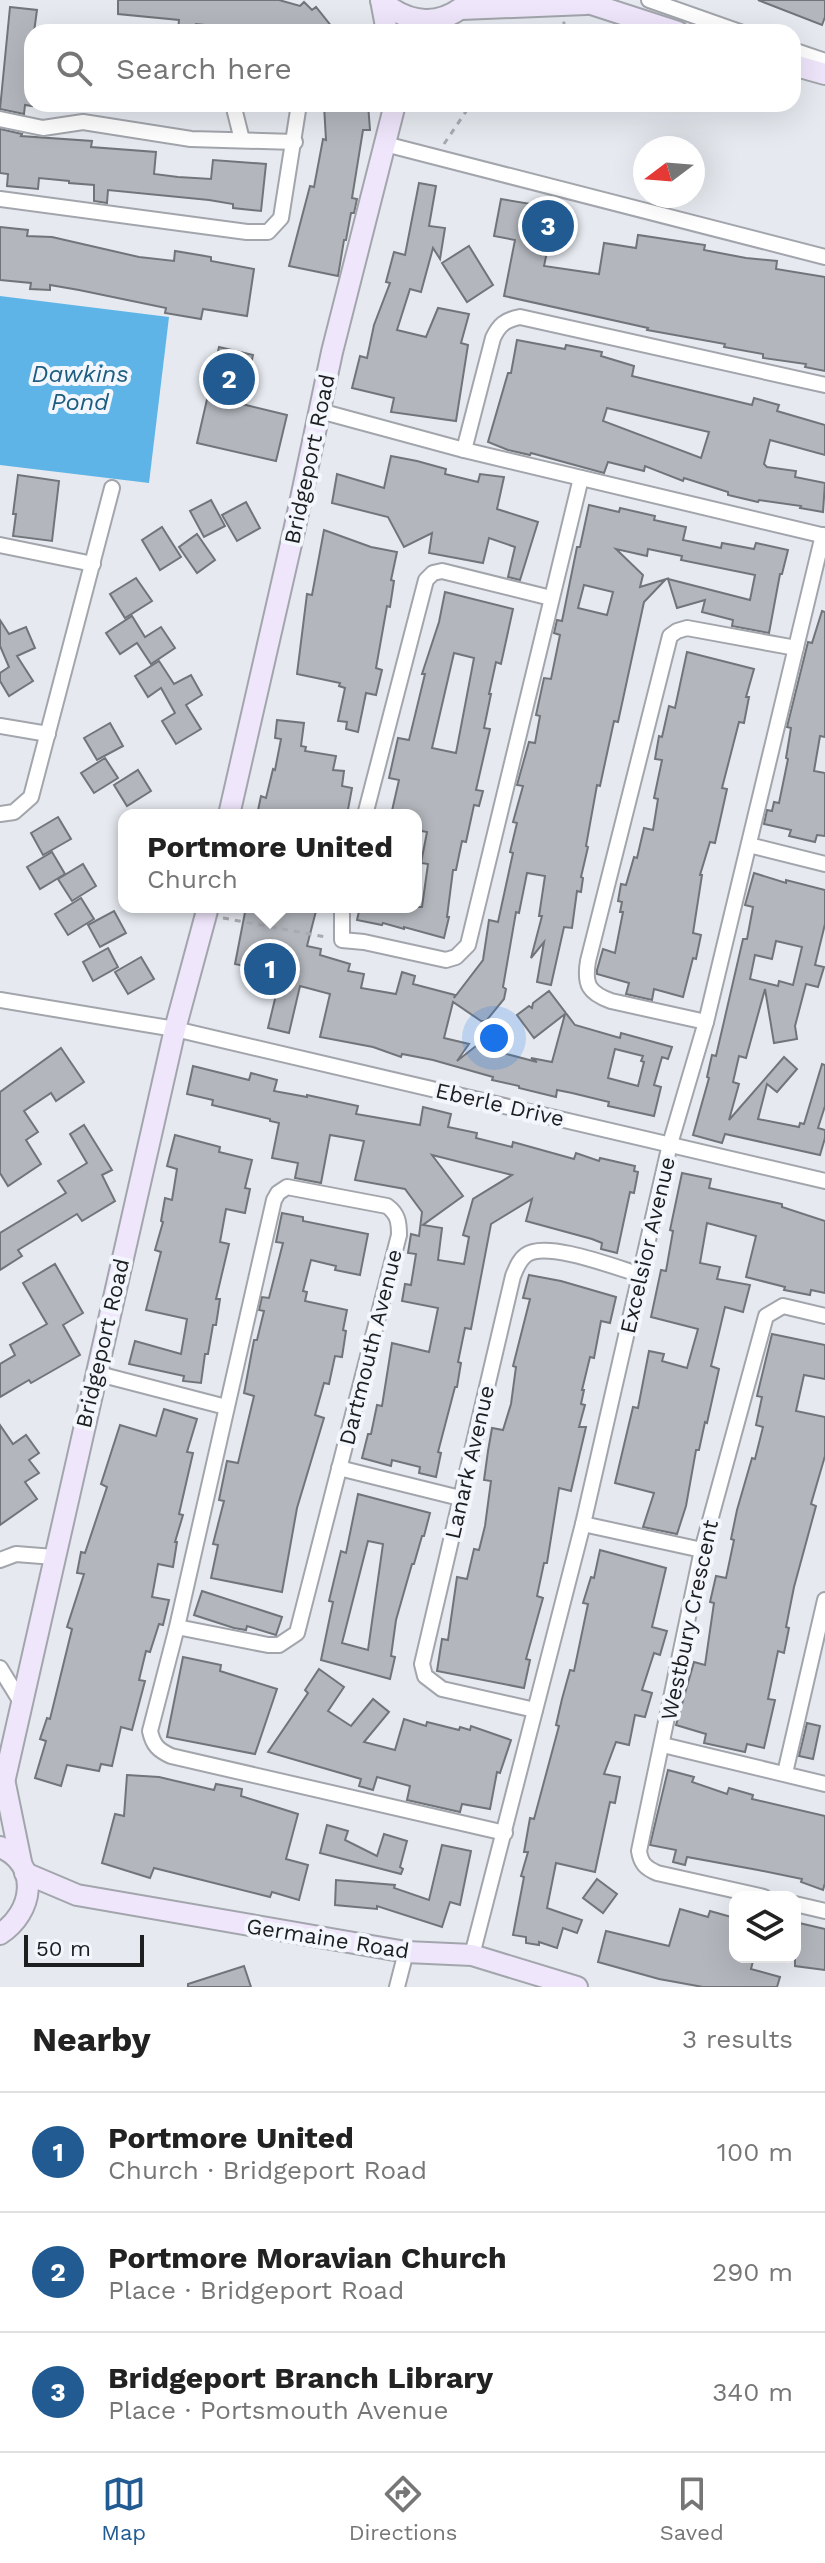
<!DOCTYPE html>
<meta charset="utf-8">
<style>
:root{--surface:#fff;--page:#f6f6f6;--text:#222;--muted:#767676;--line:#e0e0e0;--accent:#215b92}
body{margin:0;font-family:"Work Sans",sans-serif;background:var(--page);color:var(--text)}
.controls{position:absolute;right:24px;bottom:24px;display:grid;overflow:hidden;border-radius:16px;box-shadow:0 8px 32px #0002}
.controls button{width:72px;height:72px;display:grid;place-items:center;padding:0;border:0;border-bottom:2px solid var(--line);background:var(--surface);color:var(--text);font:40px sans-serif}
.compass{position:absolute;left:633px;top:136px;width:72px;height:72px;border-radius:50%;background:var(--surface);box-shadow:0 8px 32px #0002;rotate:254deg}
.scale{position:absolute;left:24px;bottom:20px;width:120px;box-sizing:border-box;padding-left:8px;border:4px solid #1c1e20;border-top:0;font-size:22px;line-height:28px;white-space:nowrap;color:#1c1e20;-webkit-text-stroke:6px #f3f7fd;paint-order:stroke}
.you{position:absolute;left:494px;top:1038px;width:28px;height:28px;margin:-20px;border:6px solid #fff;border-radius:50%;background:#1a73e8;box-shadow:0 0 0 12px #1a73e833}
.badge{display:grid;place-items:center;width:52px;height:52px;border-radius:50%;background:var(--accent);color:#fff;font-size:26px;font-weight:700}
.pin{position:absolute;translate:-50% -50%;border:4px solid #fff;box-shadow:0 2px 8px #0006}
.popup{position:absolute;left:118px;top:809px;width:304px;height:104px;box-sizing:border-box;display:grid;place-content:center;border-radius:16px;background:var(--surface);filter:drop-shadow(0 2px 6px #0005);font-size:26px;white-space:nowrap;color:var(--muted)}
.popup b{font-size:30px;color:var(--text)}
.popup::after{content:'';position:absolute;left:50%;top:100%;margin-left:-16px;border:16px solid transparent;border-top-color:var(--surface)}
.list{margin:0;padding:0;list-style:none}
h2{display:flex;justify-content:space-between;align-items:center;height:104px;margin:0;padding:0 32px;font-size:34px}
h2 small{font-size:26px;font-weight:400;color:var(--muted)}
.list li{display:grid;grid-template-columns:52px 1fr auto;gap:24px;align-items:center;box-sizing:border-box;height:120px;padding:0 32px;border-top:2px solid var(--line)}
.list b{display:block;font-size:30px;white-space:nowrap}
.list p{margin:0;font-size:26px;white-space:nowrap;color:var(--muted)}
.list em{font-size:26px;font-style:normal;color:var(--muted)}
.icon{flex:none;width:44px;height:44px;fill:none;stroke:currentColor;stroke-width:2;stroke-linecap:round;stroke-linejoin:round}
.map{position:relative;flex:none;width:825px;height:1987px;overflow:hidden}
.search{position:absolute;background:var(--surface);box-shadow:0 8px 32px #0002;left:24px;right:24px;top:24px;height:88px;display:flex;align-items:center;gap:20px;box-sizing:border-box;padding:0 28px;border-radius:24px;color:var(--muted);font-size:30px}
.sheet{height:464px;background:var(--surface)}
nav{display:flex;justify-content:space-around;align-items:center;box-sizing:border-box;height:112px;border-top:2px solid var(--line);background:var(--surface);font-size:22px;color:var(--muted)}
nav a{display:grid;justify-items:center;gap:4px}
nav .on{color:var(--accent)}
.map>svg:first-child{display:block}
</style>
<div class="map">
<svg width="825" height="1987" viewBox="0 0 825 1987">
<rect width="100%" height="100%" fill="#e6eaf0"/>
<path fill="#5fb4e7" d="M0,296L169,317L149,483L0,465Z"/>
<g fill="#b3b7bd" stroke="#71757a" stroke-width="2" fill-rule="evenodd">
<path d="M118,0H279L300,6L304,2L312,10L316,7L336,32H266L236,27V32H224V27L196,24L195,31L178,30L179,20L118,14Z"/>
<path d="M758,0H825V17L822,25Z"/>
<path d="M10,7L37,10L34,32H32V106L25,105L24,114L0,109Z"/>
<path d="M368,104L370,130H363L352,198L357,199L354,213H351L346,240H344L338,276L289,266L310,186L314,187L323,139L326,140L324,105Z"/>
<path d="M0,129L22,134L21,136L92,141L91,147L156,152L154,174L178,177L211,179L213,160L266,164L261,211L233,208V204L209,200L108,190L107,203L94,201V185L69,183V181L39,178L38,189L7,186L8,174L0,173Z"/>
<path d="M419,183L436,186L429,226L445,228L440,259L433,248L421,292L410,289L397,330L426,337L438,308L469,314L461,343L468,345L456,421L391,412L394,398L352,388L360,356L367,358L374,325L390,283L386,282L394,252L405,255Z"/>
<path d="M501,199L531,204L529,214L554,219L544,266L599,274L604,243L636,248L638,235L705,245L704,250L746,258L777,261L776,269L825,277V371L805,367L806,364L763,358V354L724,347L725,344L647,330L648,328L504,296L515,240L494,236Z"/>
<path d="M0,227L28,230L27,236L52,237L139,257L174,261L175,251L211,257V261L254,269L247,316L203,309L201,319L165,313L166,308L79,290L50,285V290L30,289L31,283L0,280Z"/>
<path d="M469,246L493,285L467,302L442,263Z"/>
<path d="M517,340L565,349L566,345L602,352L601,356L634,366L632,376L752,405L754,398L779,405L777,411L825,425V455L770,440L764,464L767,467L796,471L795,477L825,483L823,512L800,508L801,506L759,500L758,502L728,495V492L684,478L683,481L645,466L644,471L608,462L604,473L531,453L530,455L508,450L488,442L508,373H511ZM607,408L709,432L701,458L603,421Z"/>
<path d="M219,347L253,355L242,404L287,415L276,461L197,443Z"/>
<path d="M391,456L417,461L446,469L445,474L478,482L480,474L504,477L497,509L538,522L520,580L508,577L515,547L489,538L483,563L429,553L432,533L404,547L388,517L332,503L337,474L384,488Z"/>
<path d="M18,475L59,481L52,541L13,536L16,514H13Z"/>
<path d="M211,500L225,526L204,537L190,511Z"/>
<path d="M246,502L260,528L237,541L222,515Z"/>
<path d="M589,505L619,512L620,508L655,516L654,520L686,527L683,540L721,548L722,543L754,549L756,543L788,550L782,574H780L769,633L732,626L733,620L702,612L705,600L677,608L668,579L750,600L755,575L681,560L682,556L648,549L647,556L616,549L643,575L640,587L666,579L644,602L618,722L614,721L600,786L597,785L586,846L588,847L581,877L583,878L581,892L577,891L572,928L564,927L551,985L537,982L544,942L531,958L542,916H539L545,876L527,873L519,913L516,912L503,987L506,989L504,999L486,1021H481L453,1002L444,1038L469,1044L457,1061L476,1046L537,1062L531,1058L552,1062L565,1014L534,1038L517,1015L529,1006L532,1008L533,1003L549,991L575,1025L620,1038L621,1033L672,1047L668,1059L662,1057L654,1085L661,1087L654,1116L608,1106L609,1102L572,1093L557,1090L556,1097L519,1088V1086L492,1080L493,1077L433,1060L402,1054L401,1057L373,1047L320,1037L330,994L300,986L289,1033L268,1028L281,974L235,964L246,907H317L307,946L321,949L320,955L350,964L348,971L364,974L361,988L396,994L402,972L415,976L413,984L455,995L454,998L483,960L489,920L498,922L513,853L510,852L517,823L513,822L523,786L517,785L529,742L535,743L540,716L536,715L544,678L551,679L560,635L554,633L557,620L562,621L577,547H580ZM584,585L613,592L607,615L578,608ZM615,1049L643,1056L641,1061L644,1062L638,1086L608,1078Z"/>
<path d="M162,527L181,557L160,570L142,540Z"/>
<path d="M324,530L371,547L397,552L391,580L394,581L390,607L387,606L376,668L382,670L376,695L366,693L358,732L346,729L347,722L338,721L345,688L339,686L340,683L297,674L307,594L312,595Z"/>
<path d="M197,534L215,560L197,573L179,547Z"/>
<path d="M136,578L152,601L125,618L110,594Z"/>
<path d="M445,592L513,609L501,664L496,662L489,694H491L484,728L490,729L476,790L483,791L479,806L474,805L466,842L462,841L456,870H453L447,917H449L444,938L404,927V929L383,923L382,925L357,920L360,907H422L428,864L421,863L427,832L416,830V815H391L399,780L389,778L398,738L409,740L425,674H422L439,622ZM454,653L474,658L456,753L432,748Z"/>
<path d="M822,611L825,612V737L820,736L814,771L825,773V836L817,835L815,842L789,836L791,830L764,824L767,810L772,811L774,802L779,803L788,759L786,758L791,728L787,727L808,642L812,643Z"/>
<path d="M132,616L145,637L161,627L175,648L151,664L137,643L120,654L106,633Z"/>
<path d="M0,620L9,634L26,627L35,648L17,656L33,681L9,696L0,681V673L9,667L0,646Z"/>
<path d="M687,652L754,669L746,697H749L744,723L739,722L722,788L727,789L715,843L710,842L700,875H702L693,933L701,935L696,959L693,958L683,997L654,989L652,1000L626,994L629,983L597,974V970L603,949L615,953L623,912H620L622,902L618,901L621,884L626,885L634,857L637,858L644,828L653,830L658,799L654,798L662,760L655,759L659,736L662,737L669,706L675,708Z"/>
<path d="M159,661L174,684L191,675L202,695L186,705L201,729L176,744L162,721L175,713L161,688L148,697L135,676Z"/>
<path d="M277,720L304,723L301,746L306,747L305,751L336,756L333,770L344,771L342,786L352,788L347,815H257L261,796L266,798L273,769L275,770L281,739L275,738Z"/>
<path d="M110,723L123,746L97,760L84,738Z"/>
<path d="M105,758L118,778L94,793L81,773Z"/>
<path d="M138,770L151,791L127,806L114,785Z"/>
<path d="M58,817L71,839L43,855L31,833Z"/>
<path d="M52,852L65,874L40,889L27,867Z"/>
<path d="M83,864L96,886L72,901L58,879Z"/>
<path d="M754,873L786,883V880L825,890V924L815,965L824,967L818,987L806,984L795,1026L797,1039L774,1043L765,989L746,1058L739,1056L733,1082L739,1084L729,1120L784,1057L797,1069L777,1092L767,1084L758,1119L799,1127L800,1123L804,1124L822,1064L825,1065V1106L818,1128L825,1130V1138L820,1155L725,1134L722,1143L693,1135L709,1078L707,1077L712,1055L716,1056L743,939H747L753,907L745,905ZM776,941L802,947L793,985L779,981L778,986L750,979L755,955L772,959Z"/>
<path d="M81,898L94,919L68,935L55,914Z"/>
<path d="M114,911L126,933L100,947L88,925Z"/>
<path d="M108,948L118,967L93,981L83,962Z"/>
<path d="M141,957L154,979L128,994L115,972Z"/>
<path d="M61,1048L84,1082L56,1101L51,1093L24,1111L38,1132L26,1140L41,1164L8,1186L0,1173V1092Z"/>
<path d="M193,1066L249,1080L251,1073L277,1080L274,1091L307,1097V1095L358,1106L356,1114L420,1125L423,1107L451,1114L448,1127L477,1133L476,1138L512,1147L513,1142L574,1159L576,1153L599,1161L600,1158L635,1166L634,1171L638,1172L634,1193L630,1192L617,1253L601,1249L602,1243L592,1239L526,1221L532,1199L491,1224L471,1329L465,1328L458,1362L461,1363L457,1387H455L438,1452L441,1453L436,1477L419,1473L420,1467L392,1460L391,1466L362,1458L368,1434H371L377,1405L382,1406L392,1343L429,1352L438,1308L402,1301L405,1284L411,1285L416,1254L408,1253L411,1234L419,1236L422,1212L405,1189L355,1180L364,1141L330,1135L321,1183L295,1178L298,1163L272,1158L279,1123L270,1121V1119L212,1105L213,1100L187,1094ZM432,1155L512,1175L473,1199L463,1235L469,1237L464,1264L438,1260L442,1228L423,1225L463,1196Z"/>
<path d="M84,1125L112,1170L102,1175L115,1201L82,1221L77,1214L18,1250L22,1256L0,1270V1233L66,1193L58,1181L87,1163L70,1134Z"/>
<path d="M175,1135L220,1147L219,1152L252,1160L245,1188L250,1189L245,1213L226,1209L220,1242L229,1244L216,1299H220L216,1325H213L208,1354H205L201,1383L183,1381L184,1376L129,1364L135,1341L181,1354L187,1319L146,1310L161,1252L155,1250L163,1222L161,1221L165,1198L172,1200L177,1169L167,1166Z"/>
<path d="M682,1173L711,1179L709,1188L782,1204V1207L825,1221V1293L811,1290L810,1295L784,1290L785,1287L746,1277L756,1236L707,1223L700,1263L720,1267L717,1279L750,1285L743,1312L725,1307L711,1366L719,1369L707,1423L705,1422L699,1450H696L686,1506L677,1534L643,1527L654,1493L615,1483L633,1407L638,1408L649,1351L664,1354L662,1361L687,1368L698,1329L651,1317L661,1270L666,1271L673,1231L670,1230Z"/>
<path d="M282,1213L303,1217V1221L368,1234L360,1275L335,1270L336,1266L311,1260L303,1291L307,1292L305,1301L347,1310L343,1330L346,1331L342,1357L335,1356L329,1384L324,1383L315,1415L324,1418L297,1508L282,1592L211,1578L218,1545L213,1544L224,1501L219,1500L227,1461L238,1463L254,1396L244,1393L254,1340H257L264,1311L259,1310L262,1297L269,1298L283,1243L276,1242Z"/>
<path d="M55,1264L83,1313L63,1325L80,1355L31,1383L29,1380L0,1397V1364L15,1355L10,1345L47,1324L23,1283Z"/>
<path d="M529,1275L561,1281L616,1297L610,1323L601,1321L594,1358L590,1357L582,1390H584L581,1404L585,1405L579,1427H586L571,1491L559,1488L547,1563H544L537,1596L543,1598L526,1659L530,1660L524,1688L437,1671L442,1639L448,1640L457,1577L467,1579L474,1549L479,1550L485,1526L491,1481L484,1480L488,1451L492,1428L503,1430L511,1404L516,1367L513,1366L530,1299L523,1298Z"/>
<path d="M772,1334L825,1345V1379L804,1375L796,1411L825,1417V1456L811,1504L816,1506L794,1587L786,1627L789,1628L784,1653L778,1651L768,1699L775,1700L764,1748L747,1744L745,1752L704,1743L706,1734L676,1725L694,1662L705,1665L714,1603L710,1602L716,1576L726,1578L734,1540L731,1539L737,1510L752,1458L755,1459L763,1427L756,1425L762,1397L757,1396Z"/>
<path d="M164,1409L197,1419L187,1452L193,1453L179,1514L183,1515L175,1542H177L173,1567L158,1564L152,1597L169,1600L163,1625L159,1624L150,1652L146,1651L139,1680L145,1681L132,1730L121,1727L112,1766L101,1764L99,1771L67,1765L61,1786L35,1778L46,1741L40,1739L47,1718L50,1719L72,1629L67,1627L84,1574L77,1573L81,1552L85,1553L107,1487L101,1484L120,1425L156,1436Z"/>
<path d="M0,1425L13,1444L26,1435L39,1453L29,1460L39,1473L25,1482L37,1499L0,1525Z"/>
<path d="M358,1494L430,1513L424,1536H422L414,1564H412L396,1620L391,1656L395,1657L390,1679L321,1660L333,1602L329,1601L341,1551L346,1553ZM368,1541L383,1544L368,1650L342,1643Z"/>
<path d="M600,1550L666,1568L652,1627L667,1631L660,1655L654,1653L642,1690L652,1693L645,1717L635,1715L629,1745L616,1742L604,1774L620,1777L615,1803L610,1802L595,1872L556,1863L547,1908L582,1920L577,1933L563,1928L557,1948L539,1942V1945L526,1943V1937L513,1935L524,1877L521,1876L528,1852H524L530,1818L534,1819L559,1726L556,1725L562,1699L570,1670L574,1671L588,1604L583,1603L591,1577L594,1578Z"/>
<path d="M202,1591L282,1617L276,1635L247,1626L246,1630L234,1628L194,1615Z"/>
<path d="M183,1657L221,1665L220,1671L277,1689L255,1754L167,1737Z"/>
<path d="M319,1669L344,1687L328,1711L351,1726L373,1699L389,1712L364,1742L395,1750L404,1719L426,1726L427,1722L459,1730L460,1727L470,1730L471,1726L511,1740L500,1773L497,1772L490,1809L462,1804L460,1812L407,1800L410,1786L377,1777L373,1790L359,1786L361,1779L268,1752L308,1693L305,1690Z"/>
<path d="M807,1723L820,1726L813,1759L799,1756Z"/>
<path d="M668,1770L694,1777L692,1782L727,1794L729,1788L753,1795L752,1799L825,1816V1883L823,1890L801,1882L802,1879L758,1870L687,1857L685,1865L673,1862L676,1850L650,1845Z"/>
<path d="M127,1775L159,1777L214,1790L216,1784L242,1789L241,1796L298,1814L286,1859L308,1865L299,1900L272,1892L270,1897L154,1868L150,1878L102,1863L115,1814L124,1816Z"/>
<path d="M327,1825L348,1831L345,1840L377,1856L384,1834L407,1841L400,1867L403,1869L401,1874L320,1853Z"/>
<path d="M442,1845L471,1851L460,1905L450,1902L442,1927L377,1906V1909L335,1905L336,1880L395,1885L394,1888L429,1900Z"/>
<path d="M597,1879L617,1894L603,1913L583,1898Z"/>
<path d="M680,1909L708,1917L710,1911L735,1918V1957H754L751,1969L780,1977L777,1987H703L659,1979L598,1962L606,1931L669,1946Z"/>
<path d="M795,1922L825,1929V1970L795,1966Z"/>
<path d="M244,1966L251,1987H188V1984Z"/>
</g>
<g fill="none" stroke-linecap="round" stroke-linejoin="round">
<defs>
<g id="street">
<path d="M649,0L740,32"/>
<path d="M793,50L825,61"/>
<path d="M233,104L242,140"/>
<path d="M0,119L43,128L83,122L191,139L295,142"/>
<path d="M385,144L825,257"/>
<path d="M0,199L247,232H268L281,218L299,104"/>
<path d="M320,411L464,450L825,536"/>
<path d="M464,450L493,338C499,325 505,320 520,317L825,385"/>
<path d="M0,545L93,564"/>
<path d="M0,726L48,734"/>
<path d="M0,814L14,812L31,797L112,488"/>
<path d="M365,815L426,580L433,573L442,571L551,598"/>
<path d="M749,845L825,864"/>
<path d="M342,907V940L364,942L446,960L456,957L468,945L581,478"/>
<path d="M0,1000L175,1029L825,1181"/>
<path d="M706,1022L611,1001C589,993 584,985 588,961L670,636L677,631L687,628L796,648"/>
<path d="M95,1373L226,1407"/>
<path d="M339,1468L460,1498"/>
<path d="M583,1524L702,1550"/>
<path d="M0,1560L16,1554L54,1557"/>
<path d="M177,1627L268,1645H279L297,1633L399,1235C399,1222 398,1214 387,1206L287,1187L278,1193L274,1200L177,1627L150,1731C153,1745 158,1750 171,1756L505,1833"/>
<path d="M0,1668L21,1702"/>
<path d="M535,1710L442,1689L425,1676L422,1664L513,1276C516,1269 519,1260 526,1255C546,1240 617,1268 641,1275"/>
<path d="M663,1745L825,1784"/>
<path d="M785,1773L825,1600"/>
<path d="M764,1897L657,1873C646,1868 641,1864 639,1851L702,1550L766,1316L783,1306L825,1316"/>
<path d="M795,1904L825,1911"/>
<path d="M472,1955L583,1524L670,1144L706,1022L823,535"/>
<path d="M397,1987L406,1952"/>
</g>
<g id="secondary">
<path d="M381,0C408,25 443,28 470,0"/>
<path d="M381,0L387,32"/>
<path d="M579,0L678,32"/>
<path d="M461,9L586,4"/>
<path d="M793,65L825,74"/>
<path d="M229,815L296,522L332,352L395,104"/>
<path d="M5,1784L21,1862"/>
<path d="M0,1800L175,1029L208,907"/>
<path d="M0,1847C41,1865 33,1913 0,1934"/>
<path d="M25,1873L77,1895L406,1952L472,1955L577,1987"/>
</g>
</defs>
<use href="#street" stroke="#a2a6ac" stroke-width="18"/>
<use href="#secondary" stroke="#a2a6ac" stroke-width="24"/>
<g stroke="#a8abb0" stroke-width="3" stroke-dasharray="6 6" stroke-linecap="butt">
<path d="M554,32L565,22"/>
<path d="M444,144L471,104"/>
<path d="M223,918L326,937"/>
</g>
<use href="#street" stroke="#fff" stroke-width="14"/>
<use href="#secondary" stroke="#f0e6fc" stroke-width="20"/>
</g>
<g text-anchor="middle" stroke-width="8" stroke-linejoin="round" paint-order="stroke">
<g font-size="22" fill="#1c1e20" stroke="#f3f7fd">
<text transform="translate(309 459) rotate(-78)" y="8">Bridgeport Road</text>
<text transform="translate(500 1104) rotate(13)" y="8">Eberle Drive</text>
<text transform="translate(647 1245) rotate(-77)" y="8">Excelsior Avenue</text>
<text transform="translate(102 1343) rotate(-77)" y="8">Bridgeport Road</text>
<text transform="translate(370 1347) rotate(-76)" y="8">Dartmouth Avenue</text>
<text transform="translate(469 1462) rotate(-77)" y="8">Lanark Avenue</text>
<text transform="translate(689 1620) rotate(-78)" y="8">Westbury Crescent</text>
<text transform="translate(328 1938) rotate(9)" y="8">Germaine Road</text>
</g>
<g font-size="24" font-style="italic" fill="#1c5c7f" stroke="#f3f7fd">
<text x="80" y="382">Dawkins<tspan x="80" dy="28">Pond</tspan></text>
</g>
</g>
</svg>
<div class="controls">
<button><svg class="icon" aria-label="layers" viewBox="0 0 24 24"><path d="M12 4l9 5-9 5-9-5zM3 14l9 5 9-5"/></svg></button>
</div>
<svg class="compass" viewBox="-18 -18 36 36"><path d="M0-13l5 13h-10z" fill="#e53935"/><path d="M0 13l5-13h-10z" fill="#767676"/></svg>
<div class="scale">50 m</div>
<div class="you"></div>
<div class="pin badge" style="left:270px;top:969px">1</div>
<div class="popup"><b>Portmore United</b>Church</div>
<div class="pin badge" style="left:229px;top:379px">2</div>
<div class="pin badge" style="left:548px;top:226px">3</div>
<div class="search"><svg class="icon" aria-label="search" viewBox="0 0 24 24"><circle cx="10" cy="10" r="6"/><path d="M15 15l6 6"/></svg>Search here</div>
</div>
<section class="sheet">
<h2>Nearby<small>3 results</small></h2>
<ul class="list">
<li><span class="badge">1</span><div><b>Portmore United</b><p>Church · Bridgeport Road</p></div><em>100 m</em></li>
<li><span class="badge">2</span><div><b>Portmore Moravian Church</b><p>Place · Bridgeport Road</p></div><em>290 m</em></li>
<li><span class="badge">3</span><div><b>Bridgeport Branch Library</b><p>Place · Portsmouth Avenue</p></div><em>340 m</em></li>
</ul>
</section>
<nav>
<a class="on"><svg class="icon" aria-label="map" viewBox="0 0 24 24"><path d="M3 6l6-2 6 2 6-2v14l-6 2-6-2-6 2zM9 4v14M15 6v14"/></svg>Map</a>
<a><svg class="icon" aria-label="directions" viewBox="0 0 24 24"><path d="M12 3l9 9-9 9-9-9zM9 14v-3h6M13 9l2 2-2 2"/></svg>Directions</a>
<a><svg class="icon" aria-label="saved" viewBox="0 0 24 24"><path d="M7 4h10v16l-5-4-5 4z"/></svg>Saved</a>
</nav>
